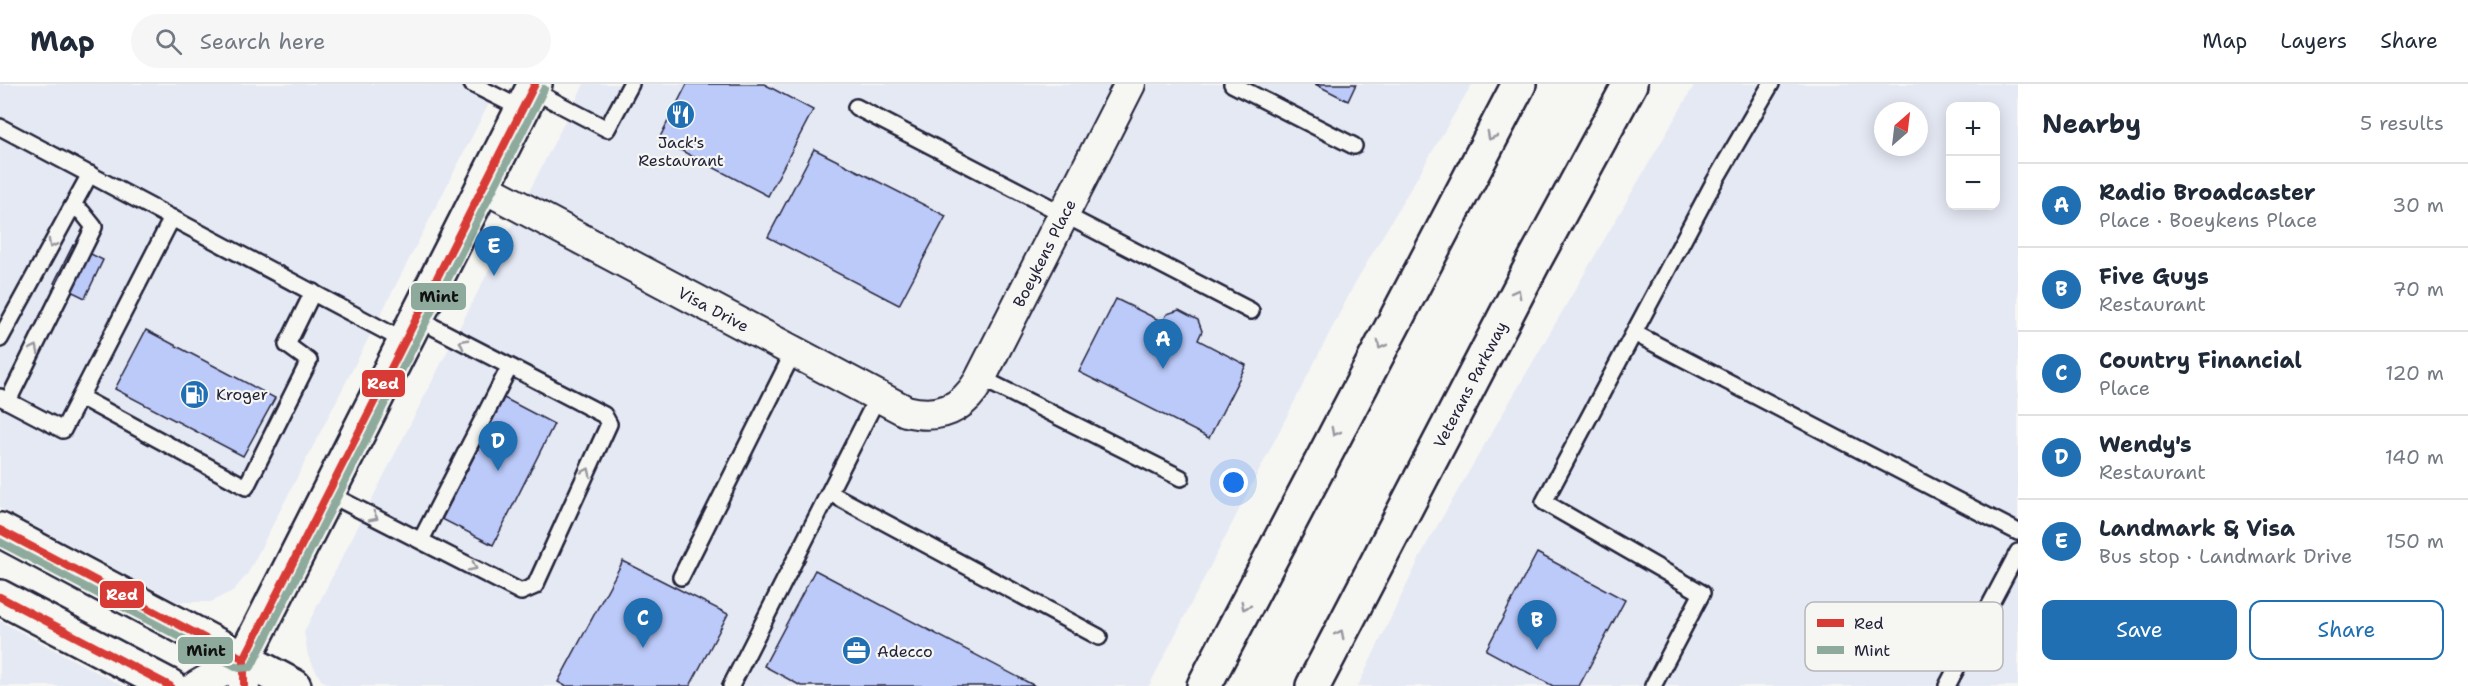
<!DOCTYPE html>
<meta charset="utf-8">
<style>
:root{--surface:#fff;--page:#f6f6f7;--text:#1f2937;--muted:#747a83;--line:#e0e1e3;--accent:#1f6fb2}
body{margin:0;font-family:"Shantell Sans",sans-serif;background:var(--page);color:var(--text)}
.controls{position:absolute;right:18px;top:18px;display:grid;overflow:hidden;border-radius:12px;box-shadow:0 3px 15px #0003}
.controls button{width:54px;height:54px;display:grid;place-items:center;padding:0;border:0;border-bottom:2px solid var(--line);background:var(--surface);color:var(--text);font:30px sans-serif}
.compass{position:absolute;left:1874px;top:18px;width:54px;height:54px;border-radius:50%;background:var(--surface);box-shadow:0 3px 15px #0003;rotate:28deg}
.you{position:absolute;left:1234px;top:399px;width:21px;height:21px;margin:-15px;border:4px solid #fff;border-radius:50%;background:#1a73e8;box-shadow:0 0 0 9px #1a73e833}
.badge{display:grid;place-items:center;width:39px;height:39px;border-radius:50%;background:var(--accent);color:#fff;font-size:20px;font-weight:700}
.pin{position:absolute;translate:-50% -50px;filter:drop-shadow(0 2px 3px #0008)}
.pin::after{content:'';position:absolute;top:32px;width:21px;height:18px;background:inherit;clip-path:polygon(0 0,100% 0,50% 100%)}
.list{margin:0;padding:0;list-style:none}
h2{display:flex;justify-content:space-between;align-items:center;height:78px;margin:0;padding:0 24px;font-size:26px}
h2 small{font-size:20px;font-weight:400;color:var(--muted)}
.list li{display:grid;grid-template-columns:39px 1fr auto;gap:18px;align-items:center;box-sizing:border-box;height:84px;padding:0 24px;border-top:2px solid var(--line)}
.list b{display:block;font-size:22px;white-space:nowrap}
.list p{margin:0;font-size:20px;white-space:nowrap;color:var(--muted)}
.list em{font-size:20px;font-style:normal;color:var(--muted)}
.actions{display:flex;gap:12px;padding:18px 24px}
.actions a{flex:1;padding:14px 0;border:2px solid var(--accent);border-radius:12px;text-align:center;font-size:21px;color:var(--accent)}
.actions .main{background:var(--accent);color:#fff}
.icon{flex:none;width:33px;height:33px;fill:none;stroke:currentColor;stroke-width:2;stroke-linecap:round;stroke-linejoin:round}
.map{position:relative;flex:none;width:2018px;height:602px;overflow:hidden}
header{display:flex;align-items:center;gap:36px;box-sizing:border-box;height:84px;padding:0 30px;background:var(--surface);border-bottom:2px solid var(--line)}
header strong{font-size:28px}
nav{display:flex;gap:33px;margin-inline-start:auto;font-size:21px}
.search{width:420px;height:54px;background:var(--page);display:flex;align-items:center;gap:15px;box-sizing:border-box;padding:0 21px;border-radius:33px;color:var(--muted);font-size:22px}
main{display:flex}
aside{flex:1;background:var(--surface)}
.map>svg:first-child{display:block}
</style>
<header>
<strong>Map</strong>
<div class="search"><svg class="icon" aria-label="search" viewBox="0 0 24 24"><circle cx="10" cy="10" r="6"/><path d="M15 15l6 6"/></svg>Search here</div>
<nav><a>Map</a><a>Layers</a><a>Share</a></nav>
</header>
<main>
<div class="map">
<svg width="2018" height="602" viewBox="0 0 2018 602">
<rect width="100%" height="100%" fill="#f6f6f2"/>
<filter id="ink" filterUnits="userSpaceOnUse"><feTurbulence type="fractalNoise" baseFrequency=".0167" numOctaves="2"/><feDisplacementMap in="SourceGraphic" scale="12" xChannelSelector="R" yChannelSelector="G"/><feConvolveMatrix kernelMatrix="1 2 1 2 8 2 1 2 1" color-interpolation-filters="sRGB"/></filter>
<g filter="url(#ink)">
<g fill="#e5e9f4" fill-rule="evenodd">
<path d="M0,0H499L248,489L234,506L211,518H178L0,424Z"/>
<path d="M584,0H1472L1355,199L1149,602H333L321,596L308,572L304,548Z"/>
<path d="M1695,0H2018V602H1358L1425,463ZM1950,22H1996V122H1950ZM1883,27H1919V63H1883Z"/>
<path d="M0,537L123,602H0Z"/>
</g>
<g fill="#bccafa" stroke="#22223b" stroke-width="1.5">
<path d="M687,0H764L813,26L768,112L659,55Z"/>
<path d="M1315,0H1356L1348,17Z"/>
<path d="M814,65L946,132L899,221L768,153Z"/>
<path d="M73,161L103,176L85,214L54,199Z"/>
<path d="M1116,215L1163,238L1167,230L1179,226L1198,236L1202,247L1198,256L1246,281L1209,354L1079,288Z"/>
<path d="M146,246L275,314L243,372L115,305Z"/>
<path d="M504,314L554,340L493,461L442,435Z"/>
<path d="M1537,469L1625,516L1579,602H1553L1486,566Z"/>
<path d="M623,477L728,530L690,602H565L558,598Z"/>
<path d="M815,486L1035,602H801L764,582Z"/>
</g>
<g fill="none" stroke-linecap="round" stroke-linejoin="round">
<defs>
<g id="service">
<path d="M472,0L522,25"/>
<path d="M1232,0L1354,62"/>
<path d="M532,6L607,45L631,0"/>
<path d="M856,23L1251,227"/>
<path d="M0,43L404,257"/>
<path d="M172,134L80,313L246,403L309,277L287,261L313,208"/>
<path d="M1634,249L2018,448"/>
<path d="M0,255L90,90"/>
<path d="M981,294L1181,394"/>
<path d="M0,313L63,346L80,313"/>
<path d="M8,317L94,143L82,128L72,123"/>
<path d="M830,409L1099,553"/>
<path d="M329,410L521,508L535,502L609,340L604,331L416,234"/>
<path d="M421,456L509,284"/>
<path d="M681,493L794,267"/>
<path d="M731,602L878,312"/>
<path d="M1653,602L1702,509L1544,418L1713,100L1771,0"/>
<path d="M1947,602L2018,468"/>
</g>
<g id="minor">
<path id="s1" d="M483,103L906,327C938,335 962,326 979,297L1130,0"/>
<path d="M197,602L244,575V602"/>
</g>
<path id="tertiary" d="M244,575L535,0"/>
<g id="secondary">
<path d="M0,446L294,602"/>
<path d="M0,513L170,602"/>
</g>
<g id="trunk">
<path d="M1204,602L1519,0"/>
<path id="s2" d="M1313,602L1533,179L1630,0"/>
</g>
</defs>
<use href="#service" stroke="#22223b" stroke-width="20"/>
<use href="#minor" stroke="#22223b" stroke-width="34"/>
<use href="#tertiary" stroke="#22223b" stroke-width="38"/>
<use href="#secondary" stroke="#22223b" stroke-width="38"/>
<use href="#trunk" stroke="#22223b" stroke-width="38"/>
<use href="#service" stroke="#f6f6f2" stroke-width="15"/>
<use href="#minor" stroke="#f6f6f2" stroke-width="30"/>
<use href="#tertiary" stroke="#f6f6f2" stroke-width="33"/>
<use href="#secondary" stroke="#f6f6f2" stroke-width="33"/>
<use href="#trunk" stroke="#f6f6f2" stroke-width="33"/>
<defs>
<g id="bus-1">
<path d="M0,446L244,575"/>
<path d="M0,513L170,602"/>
<path d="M244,602V575L535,0"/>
</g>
<path id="bus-2" d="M0,458L239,584L251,583L544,5"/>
</defs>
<use href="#bus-1" stroke="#f6f6f2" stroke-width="12"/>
<use href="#bus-2" stroke="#f6f6f2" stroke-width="12"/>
<use href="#bus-1" stroke="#d83b35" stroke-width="8"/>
<use href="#bus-2" stroke="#8daa9d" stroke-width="8"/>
</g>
<defs><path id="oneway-chevron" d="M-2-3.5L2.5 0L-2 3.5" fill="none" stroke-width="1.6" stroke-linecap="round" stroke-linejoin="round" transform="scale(1.5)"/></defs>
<g stroke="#9797a0">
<use href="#oneway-chevron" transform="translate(1491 52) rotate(118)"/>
<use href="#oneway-chevron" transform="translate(52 160) rotate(119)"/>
<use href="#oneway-chevron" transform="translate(1517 209) rotate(-62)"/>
<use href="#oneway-chevron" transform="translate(463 259) rotate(-152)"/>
<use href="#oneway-chevron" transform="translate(1381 261) rotate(118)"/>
<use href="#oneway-chevron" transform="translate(35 265) rotate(-63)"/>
<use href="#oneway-chevron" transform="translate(1335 348) rotate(118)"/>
<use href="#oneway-chevron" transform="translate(587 388) rotate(-65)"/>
<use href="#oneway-chevron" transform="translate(374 433) rotate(27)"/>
<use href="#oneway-chevron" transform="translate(473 483) rotate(27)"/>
<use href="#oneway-chevron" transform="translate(1245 522) rotate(117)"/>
<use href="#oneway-chevron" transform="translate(1340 550) rotate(-63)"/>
</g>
</g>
<defs>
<symbol id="restaurant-disc" viewBox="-11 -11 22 22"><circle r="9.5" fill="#1f6fb2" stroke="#f6f6f2"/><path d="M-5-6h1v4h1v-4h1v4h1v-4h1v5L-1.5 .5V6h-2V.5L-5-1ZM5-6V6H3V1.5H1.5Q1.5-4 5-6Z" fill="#fff"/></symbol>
<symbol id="fuel-disc" viewBox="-11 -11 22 22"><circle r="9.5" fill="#1f6fb2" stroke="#f6f6f2"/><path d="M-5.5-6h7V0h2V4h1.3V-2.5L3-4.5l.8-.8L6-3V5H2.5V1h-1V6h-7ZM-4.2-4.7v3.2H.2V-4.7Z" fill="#fff"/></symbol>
<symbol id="office-disc" viewBox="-11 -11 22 22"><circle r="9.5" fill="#1f6fb2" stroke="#f6f6f2"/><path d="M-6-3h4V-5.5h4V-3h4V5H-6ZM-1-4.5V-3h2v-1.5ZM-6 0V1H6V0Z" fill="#fff"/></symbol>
</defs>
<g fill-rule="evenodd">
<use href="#restaurant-disc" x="664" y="14" width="33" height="33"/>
<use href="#fuel-disc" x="178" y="294" width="33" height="33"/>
<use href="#office-disc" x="840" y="550" width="33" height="33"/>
</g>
<g text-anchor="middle" stroke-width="4.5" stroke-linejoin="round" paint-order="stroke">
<g font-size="16" fill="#22223b" stroke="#f6f6f2" text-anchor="start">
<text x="681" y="64" text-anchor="middle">Jack's<tspan x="681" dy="18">Restaurant</tspan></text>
<text x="216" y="316">Kroger</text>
<text x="877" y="573">Adecco</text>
</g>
<g font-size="16" fill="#22223b" stroke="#f6f6f2">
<text dy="6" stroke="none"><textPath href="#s1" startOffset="708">Boeykens Place</textPath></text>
<text dy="6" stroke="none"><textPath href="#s1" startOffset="261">Visa Drive</textPath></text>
<text dy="6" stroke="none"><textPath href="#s2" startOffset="340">Veterans Parkway</textPath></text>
</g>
</g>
<rect x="1805" y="518" width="198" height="69" rx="9" fill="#f6f6f2" stroke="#b6b6bb" stroke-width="1.5"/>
<rect x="1817" y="535" width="27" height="8" fill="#d83b35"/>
<rect x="1817" y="562" width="27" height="8" fill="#8daa9d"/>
<g font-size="16" fill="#22223b">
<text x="1854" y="545">Red</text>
<text x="1854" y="572">Mint</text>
</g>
<g stroke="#f6f6f2" stroke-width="2">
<rect x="410" y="198" width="57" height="29" rx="6" fill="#8daa9d"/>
<rect x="361" y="285" width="45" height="29" rx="6" fill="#d83b35"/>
<rect x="99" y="496" width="46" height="29" rx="6" fill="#d83b35"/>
<rect x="177" y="552" width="57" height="29" rx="6" fill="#8daa9d"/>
</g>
<g font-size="16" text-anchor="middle" font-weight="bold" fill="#fff">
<text x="383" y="305">Red</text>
<text x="122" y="516">Red</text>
</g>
<g font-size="16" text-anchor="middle" font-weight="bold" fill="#111">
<text x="439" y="218">Mint</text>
<text x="206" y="572">Mint</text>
</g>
</svg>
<div class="controls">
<button>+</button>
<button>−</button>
</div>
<svg class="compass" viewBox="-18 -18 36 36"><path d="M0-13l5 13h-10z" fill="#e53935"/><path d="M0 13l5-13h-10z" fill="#747a83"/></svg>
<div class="you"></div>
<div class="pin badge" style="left:1163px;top:285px">A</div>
<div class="pin badge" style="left:1537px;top:566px">B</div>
<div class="pin badge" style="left:643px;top:564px">C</div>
<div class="pin badge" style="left:498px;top:387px">D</div>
<div class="pin badge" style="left:494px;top:192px">E</div>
</div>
<aside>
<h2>Nearby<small>5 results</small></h2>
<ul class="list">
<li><span class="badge">A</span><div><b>Radio Broadcaster</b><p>Place · Boeykens Place</p></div><em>30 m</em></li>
<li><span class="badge">B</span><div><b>Five Guys</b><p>Restaurant</p></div><em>70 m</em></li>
<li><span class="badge">C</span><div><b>Country Financial</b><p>Place</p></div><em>120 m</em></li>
<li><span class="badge">D</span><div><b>Wendy's</b><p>Restaurant</p></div><em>140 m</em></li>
<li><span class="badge">E</span><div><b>Landmark &amp; Visa</b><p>Bus stop · Landmark Drive</p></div><em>150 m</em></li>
</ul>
<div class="actions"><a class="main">Save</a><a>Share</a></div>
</aside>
</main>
